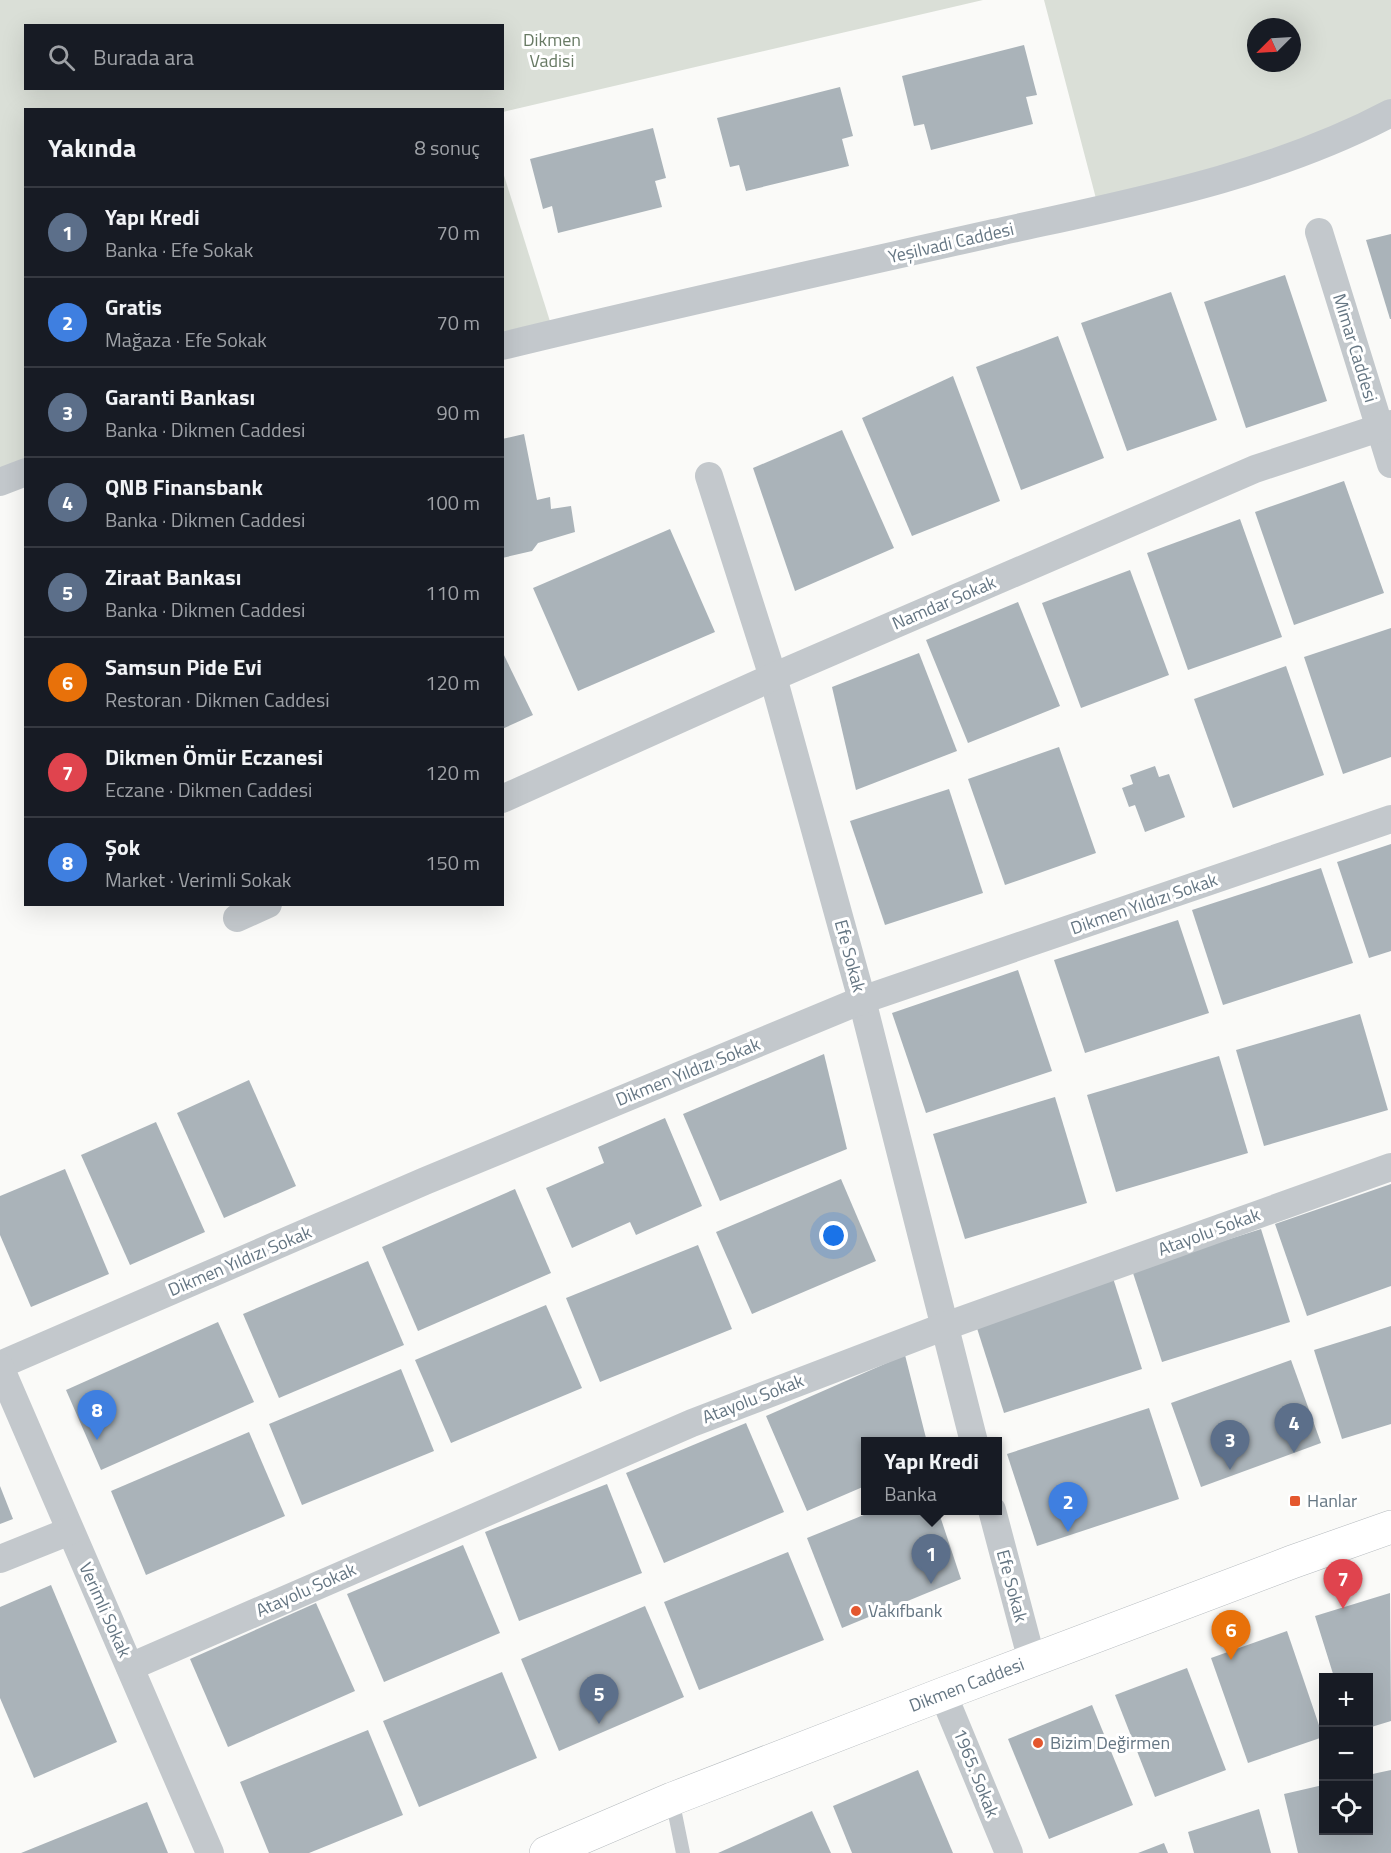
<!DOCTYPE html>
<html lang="tr">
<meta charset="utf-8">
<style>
:root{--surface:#171b24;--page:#242831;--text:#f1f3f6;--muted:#9ea1a6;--line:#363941;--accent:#0f766e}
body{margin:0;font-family:"Titillium Web",sans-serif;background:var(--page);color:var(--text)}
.controls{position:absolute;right:18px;bottom:18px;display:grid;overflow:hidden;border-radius:0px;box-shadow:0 6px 24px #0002}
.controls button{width:54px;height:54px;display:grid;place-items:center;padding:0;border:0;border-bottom:2px solid var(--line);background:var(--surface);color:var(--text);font:30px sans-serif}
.compass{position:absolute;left:1247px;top:18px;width:54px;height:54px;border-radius:50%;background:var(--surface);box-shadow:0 6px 24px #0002;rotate:246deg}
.you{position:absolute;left:834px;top:1236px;width:21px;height:21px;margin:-15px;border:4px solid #fff;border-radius:50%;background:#1a73e8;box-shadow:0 0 0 9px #1a73e833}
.badge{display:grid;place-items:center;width:39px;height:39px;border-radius:50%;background:var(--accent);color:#fff;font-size:20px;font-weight:700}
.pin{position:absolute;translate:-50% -50px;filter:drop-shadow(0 2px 3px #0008)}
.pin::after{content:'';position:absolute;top:32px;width:21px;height:18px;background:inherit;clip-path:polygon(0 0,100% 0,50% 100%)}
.popup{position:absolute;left:861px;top:1437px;width:141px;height:78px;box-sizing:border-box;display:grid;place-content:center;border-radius:0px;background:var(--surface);filter:drop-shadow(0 2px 4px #0005);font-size:20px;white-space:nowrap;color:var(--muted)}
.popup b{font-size:22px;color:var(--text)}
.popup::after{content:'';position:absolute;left:50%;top:100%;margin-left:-12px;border:12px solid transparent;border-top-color:var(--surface)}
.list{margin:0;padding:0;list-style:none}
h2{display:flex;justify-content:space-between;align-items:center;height:78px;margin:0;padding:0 24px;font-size:26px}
h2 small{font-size:20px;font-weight:400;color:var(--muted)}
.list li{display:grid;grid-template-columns:39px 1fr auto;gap:18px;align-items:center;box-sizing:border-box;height:90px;padding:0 24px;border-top:2px solid var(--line)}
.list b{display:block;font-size:22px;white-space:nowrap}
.list p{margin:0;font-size:20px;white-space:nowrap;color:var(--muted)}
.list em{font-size:20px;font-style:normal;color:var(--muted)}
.icon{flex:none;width:33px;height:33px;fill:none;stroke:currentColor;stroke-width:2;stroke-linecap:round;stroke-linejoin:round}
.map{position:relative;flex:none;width:1391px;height:1853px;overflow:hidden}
.search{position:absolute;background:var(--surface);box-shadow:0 6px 24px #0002;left:24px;top:24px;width:480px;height:66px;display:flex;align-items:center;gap:15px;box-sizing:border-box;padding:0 21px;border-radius:0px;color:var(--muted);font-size:22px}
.panel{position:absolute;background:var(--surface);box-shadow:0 6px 24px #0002;left:24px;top:108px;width:480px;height:798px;border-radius:0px}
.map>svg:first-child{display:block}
</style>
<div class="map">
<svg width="1391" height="1853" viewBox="0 0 1391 1853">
<rect width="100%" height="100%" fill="#fafaf8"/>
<g fill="#dadfd7" fill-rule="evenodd">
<path d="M0,0H983L503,112L502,110H26L25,472L0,482ZM26,26H502V88H26Z"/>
<path d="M1044,0H1391V113L1099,210ZM1256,27H1292V63H1256Z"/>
<path d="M502,169L554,334L502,346Z"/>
</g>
<g fill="#aab3b9">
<path d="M1024,45L1037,95L1026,97L1033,124L931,150L924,124L914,126L902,76Z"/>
<path d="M840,87L853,136L842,139L849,166L746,191L739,165L730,167L717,118Z"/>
<path d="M653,128L666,178L655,181L662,207L558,233L552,206L543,209L530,159Z"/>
<path d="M1391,234V319H1390L1366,240Z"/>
<path d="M1285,275L1327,401L1246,428L1204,302Z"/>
<path d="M1171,292L1217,420L1127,451L1081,323Z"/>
<path d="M1058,336L1104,458L1021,490L976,367Z"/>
<path d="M953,376L1000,501L912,536L862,418Z"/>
<path d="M842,430L894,548L795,591L753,468Z"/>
<path d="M524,434L537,500L550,497L551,509L571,506L575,532L538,543L532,551L502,558V439Z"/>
<path d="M1344,481L1384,593L1294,625L1255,512Z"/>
<path d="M1240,519L1282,637L1188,670L1147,553Z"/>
<path d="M670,529L715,632L578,691L533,588Z"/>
<path d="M1130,570L1169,675L1081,708L1042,603Z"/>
<path d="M1018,602L1060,706L968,743L926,640Z"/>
<path d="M1391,628V757L1343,774L1304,657Z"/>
<path d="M502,651L533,715L502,729Z"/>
<path d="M919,653L957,751L856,790L832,687Z"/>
<path d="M1286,666L1324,775L1233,808L1194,699Z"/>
<path d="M1059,747L1096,853L1005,885L968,779Z"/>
<path d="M1155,766L1159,777L1169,774L1185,817L1145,832L1135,805L1129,807L1122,788L1133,784L1130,775Z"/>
<path d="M949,789L983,893L885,925L850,821Z"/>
<path d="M1391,844V951L1369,958L1337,862Z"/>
<path d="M1321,868L1353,963L1223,1005L1192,910Z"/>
<path d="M1178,920L1209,1013L1085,1053L1054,960Z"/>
<path d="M1018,970L1052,1071L926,1113L892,1013Z"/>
<path d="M1360,1014L1388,1110L1264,1146L1236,1050Z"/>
<path d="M824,1054L847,1149L720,1201L683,1114Z"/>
<path d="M1219,1056L1248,1153L1116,1192L1087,1095Z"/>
<path d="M249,1080L296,1186L224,1218L177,1113Z"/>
<path d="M1055,1097L1087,1203L965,1239L933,1134Z"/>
<path d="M665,1118L702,1206L636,1235L630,1222L572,1248L546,1188L604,1163L598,1147Z"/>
<path d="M156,1122L205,1232L130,1265L81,1155Z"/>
<path d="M65,1169L109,1274L31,1307L0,1235V1196Z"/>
<path d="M841,1179L876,1261L752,1314L716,1232Z"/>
<path d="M1391,1184V1286L1307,1316L1275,1224Z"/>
<path d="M515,1189L551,1273L418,1331L382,1247Z"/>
<path d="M1261,1229L1290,1322L1162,1362L1132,1270Z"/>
<path d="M698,1245L732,1329L600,1382L566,1298Z"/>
<path d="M368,1261L404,1345L279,1398L243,1314Z"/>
<path d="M1113,1278L1142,1369L1004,1413L975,1322Z"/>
<path d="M546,1305L582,1388L451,1443L415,1360Z"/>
<path d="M218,1322L254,1402L101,1470L66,1390Z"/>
<path d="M1391,1326V1424L1342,1439L1314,1350Z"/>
<path d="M905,1355L927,1442H865V1486L807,1511L766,1416Z"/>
<path d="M1291,1360L1321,1443L1201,1487L1171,1403Z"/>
<path d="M401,1369L434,1451L302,1505L269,1424Z"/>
<path d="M1149,1408L1179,1499L1037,1546L1007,1454Z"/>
<path d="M746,1423L784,1512L664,1563L626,1473Z"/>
<path d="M249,1432L285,1516L146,1575L111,1491Z"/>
<path d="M607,1484L642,1573L519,1621L485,1532Z"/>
<path d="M0,1486L13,1519L0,1524Z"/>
<path d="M876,1510H938L961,1579L842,1628L807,1538Z"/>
<path d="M463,1545L500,1633L384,1682L347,1594Z"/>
<path d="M788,1552L824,1640L699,1690L664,1602Z"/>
<path d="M51,1585L117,1742L34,1778L0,1698V1607Z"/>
<path d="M1390,1593L1391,1721L1368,1728V1678L1334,1677L1315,1616Z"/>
<path d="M316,1603L355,1691L228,1747L190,1659Z"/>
<path d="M645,1606L684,1697L559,1751L521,1659Z"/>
<path d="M1287,1631L1323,1737L1248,1763L1211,1658Z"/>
<path d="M1187,1668L1226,1770L1155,1797L1115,1695Z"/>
<path d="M502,1672L537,1758L419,1807L383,1721Z"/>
<path d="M1092,1705L1133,1805L1049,1839L1008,1739Z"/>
<path d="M368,1730L403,1815L309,1853H269L240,1782Z"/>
<path d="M918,1770L953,1853H852L833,1806Z"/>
<path d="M1391,1770V1853H1298L1284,1794L1323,1785V1830H1368V1775Z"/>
<path d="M147,1802L168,1853H21Z"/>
<path d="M1259,1809L1271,1853H1194L1188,1832Z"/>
<path d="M812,1811L831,1853H718Z"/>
<path d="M1164,1843L1168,1853H1138Z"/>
</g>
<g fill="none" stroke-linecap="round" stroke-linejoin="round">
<defs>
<g id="primary">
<path id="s1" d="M546,1853L672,1799L943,1694L1292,1562L1391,1527"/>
</g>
</defs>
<use href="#primary" stroke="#b5babe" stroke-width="34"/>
<path stroke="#c3c8cc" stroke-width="14" d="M672,1799L683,1853"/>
<g stroke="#c3c8cc" stroke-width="28">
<path d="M1319,232L1391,464"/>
<path d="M502,346C666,306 830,270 994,233C1129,203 1268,178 1391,113"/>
<path d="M709,476L773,677L862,1000L974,1442"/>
<path d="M0,482L26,472"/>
<path d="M502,799L773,677L1255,469L1391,424"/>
<path d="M237,918L268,904"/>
<path d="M0,1365L425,1181L862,1000L1391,819"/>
<path d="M0,1367L210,1853"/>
<path d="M992,1510L1032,1661"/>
<path d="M0,1559L70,1531"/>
<path d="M130,1667L692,1423L943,1327L1391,1167"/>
<path d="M943,1694L1009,1853"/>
</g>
<use href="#primary" stroke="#fff" stroke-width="33"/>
</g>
<g fill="#e4572e" stroke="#fff" stroke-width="2">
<rect x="1289" y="1495" width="12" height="12" rx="3"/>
<circle cx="856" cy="1611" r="6"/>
<circle cx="1038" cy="1743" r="6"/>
</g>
<g text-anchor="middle" stroke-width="6" stroke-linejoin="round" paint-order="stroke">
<g font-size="18" fill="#687a64" stroke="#fff">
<text x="552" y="46">Dikmen<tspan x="552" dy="21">Vadisi</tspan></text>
</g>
<g font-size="18" fill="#657683" stroke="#fff">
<text transform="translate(951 243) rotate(-13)" y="6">Yeşilvadi Caddesi</text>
<text transform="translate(1355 348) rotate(73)" y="6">Mimar Caddesi</text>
<text transform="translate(944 603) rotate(-23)" y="6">Namdar Sokak</text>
<text transform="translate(1144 904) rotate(-19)" y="6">Dikmen Yıldızı Sokak</text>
<text transform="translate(850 956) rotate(75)" y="6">Efe Sokak</text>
<text transform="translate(688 1072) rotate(-22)" y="6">Dikmen Yıldızı Sokak</text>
<text transform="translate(1209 1232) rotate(-20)" y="6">Atayolu Sokak</text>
<text transform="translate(240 1261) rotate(-23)" y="6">Dikmen Yıldızı Sokak</text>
<text transform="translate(753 1399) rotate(-21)" y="6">Atayolu Sokak</text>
<text transform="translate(1012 1586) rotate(75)" y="6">Efe Sokak</text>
<text transform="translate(306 1590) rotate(-24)" y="6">Atayolu Sokak</text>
<text transform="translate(105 1610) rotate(66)" y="6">Verimli Sokak</text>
<text dy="6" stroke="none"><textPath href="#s1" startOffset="453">Dikmen Caddesi</textPath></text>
<text transform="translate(976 1773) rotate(68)" y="6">1965. Sokak</text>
</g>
<g font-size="18" fill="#657683" stroke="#fff" text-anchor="start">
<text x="1307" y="1507">Hanlar</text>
<text x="868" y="1617">Vakıfbank</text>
<text x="1050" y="1749">Bizim Değirmen</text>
</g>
</g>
</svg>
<div class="controls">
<button>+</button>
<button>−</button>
<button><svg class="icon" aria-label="locate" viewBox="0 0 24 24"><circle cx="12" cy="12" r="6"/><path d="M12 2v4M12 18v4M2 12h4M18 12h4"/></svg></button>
</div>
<svg class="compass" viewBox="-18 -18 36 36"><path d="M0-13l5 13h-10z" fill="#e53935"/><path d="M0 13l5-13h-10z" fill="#9ea1a6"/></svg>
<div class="you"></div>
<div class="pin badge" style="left:931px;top:1584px;background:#5c6f8a">1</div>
<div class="popup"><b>Yapı Kredi</b>Banka</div>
<div class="pin badge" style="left:1068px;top:1532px;background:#3f7fe0">2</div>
<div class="pin badge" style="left:1230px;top:1470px;background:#5c6f8a">3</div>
<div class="pin badge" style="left:1294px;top:1453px;background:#5c6f8a">4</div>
<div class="pin badge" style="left:599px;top:1724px;background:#5c6f8a">5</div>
<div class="pin badge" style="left:1231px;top:1660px;background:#e8710a">6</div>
<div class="pin badge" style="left:1343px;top:1609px;background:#e0444e">7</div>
<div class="pin badge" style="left:97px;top:1440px;background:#3f7fe0">8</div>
<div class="search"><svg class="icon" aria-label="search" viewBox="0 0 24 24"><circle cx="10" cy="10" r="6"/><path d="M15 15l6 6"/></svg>Burada ara</div>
<section class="panel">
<h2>Yakında<small>8 sonuç</small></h2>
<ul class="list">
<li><span class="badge" style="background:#5c6f8a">1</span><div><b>Yapı Kredi</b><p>Banka · Efe Sokak</p></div><em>70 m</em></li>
<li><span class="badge" style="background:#3f7fe0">2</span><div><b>Gratis</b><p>Mağaza · Efe Sokak</p></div><em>70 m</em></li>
<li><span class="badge" style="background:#5c6f8a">3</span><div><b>Garanti Bankası</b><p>Banka · Dikmen Caddesi</p></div><em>90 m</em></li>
<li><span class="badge" style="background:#5c6f8a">4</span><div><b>QNB Finansbank</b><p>Banka · Dikmen Caddesi</p></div><em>100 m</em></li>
<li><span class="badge" style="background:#5c6f8a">5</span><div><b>Ziraat Bankası</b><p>Banka · Dikmen Caddesi</p></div><em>110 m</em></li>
<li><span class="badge" style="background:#e8710a">6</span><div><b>Samsun Pide Evi</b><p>Restoran · Dikmen Caddesi</p></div><em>120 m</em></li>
<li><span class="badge" style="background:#e0444e">7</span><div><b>Dikmen Ömür Eczanesi</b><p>Eczane · Dikmen Caddesi</p></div><em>120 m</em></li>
<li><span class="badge" style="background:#3f7fe0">8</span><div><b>Şok</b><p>Market · Verimli Sokak</p></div><em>150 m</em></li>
</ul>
</section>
</div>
